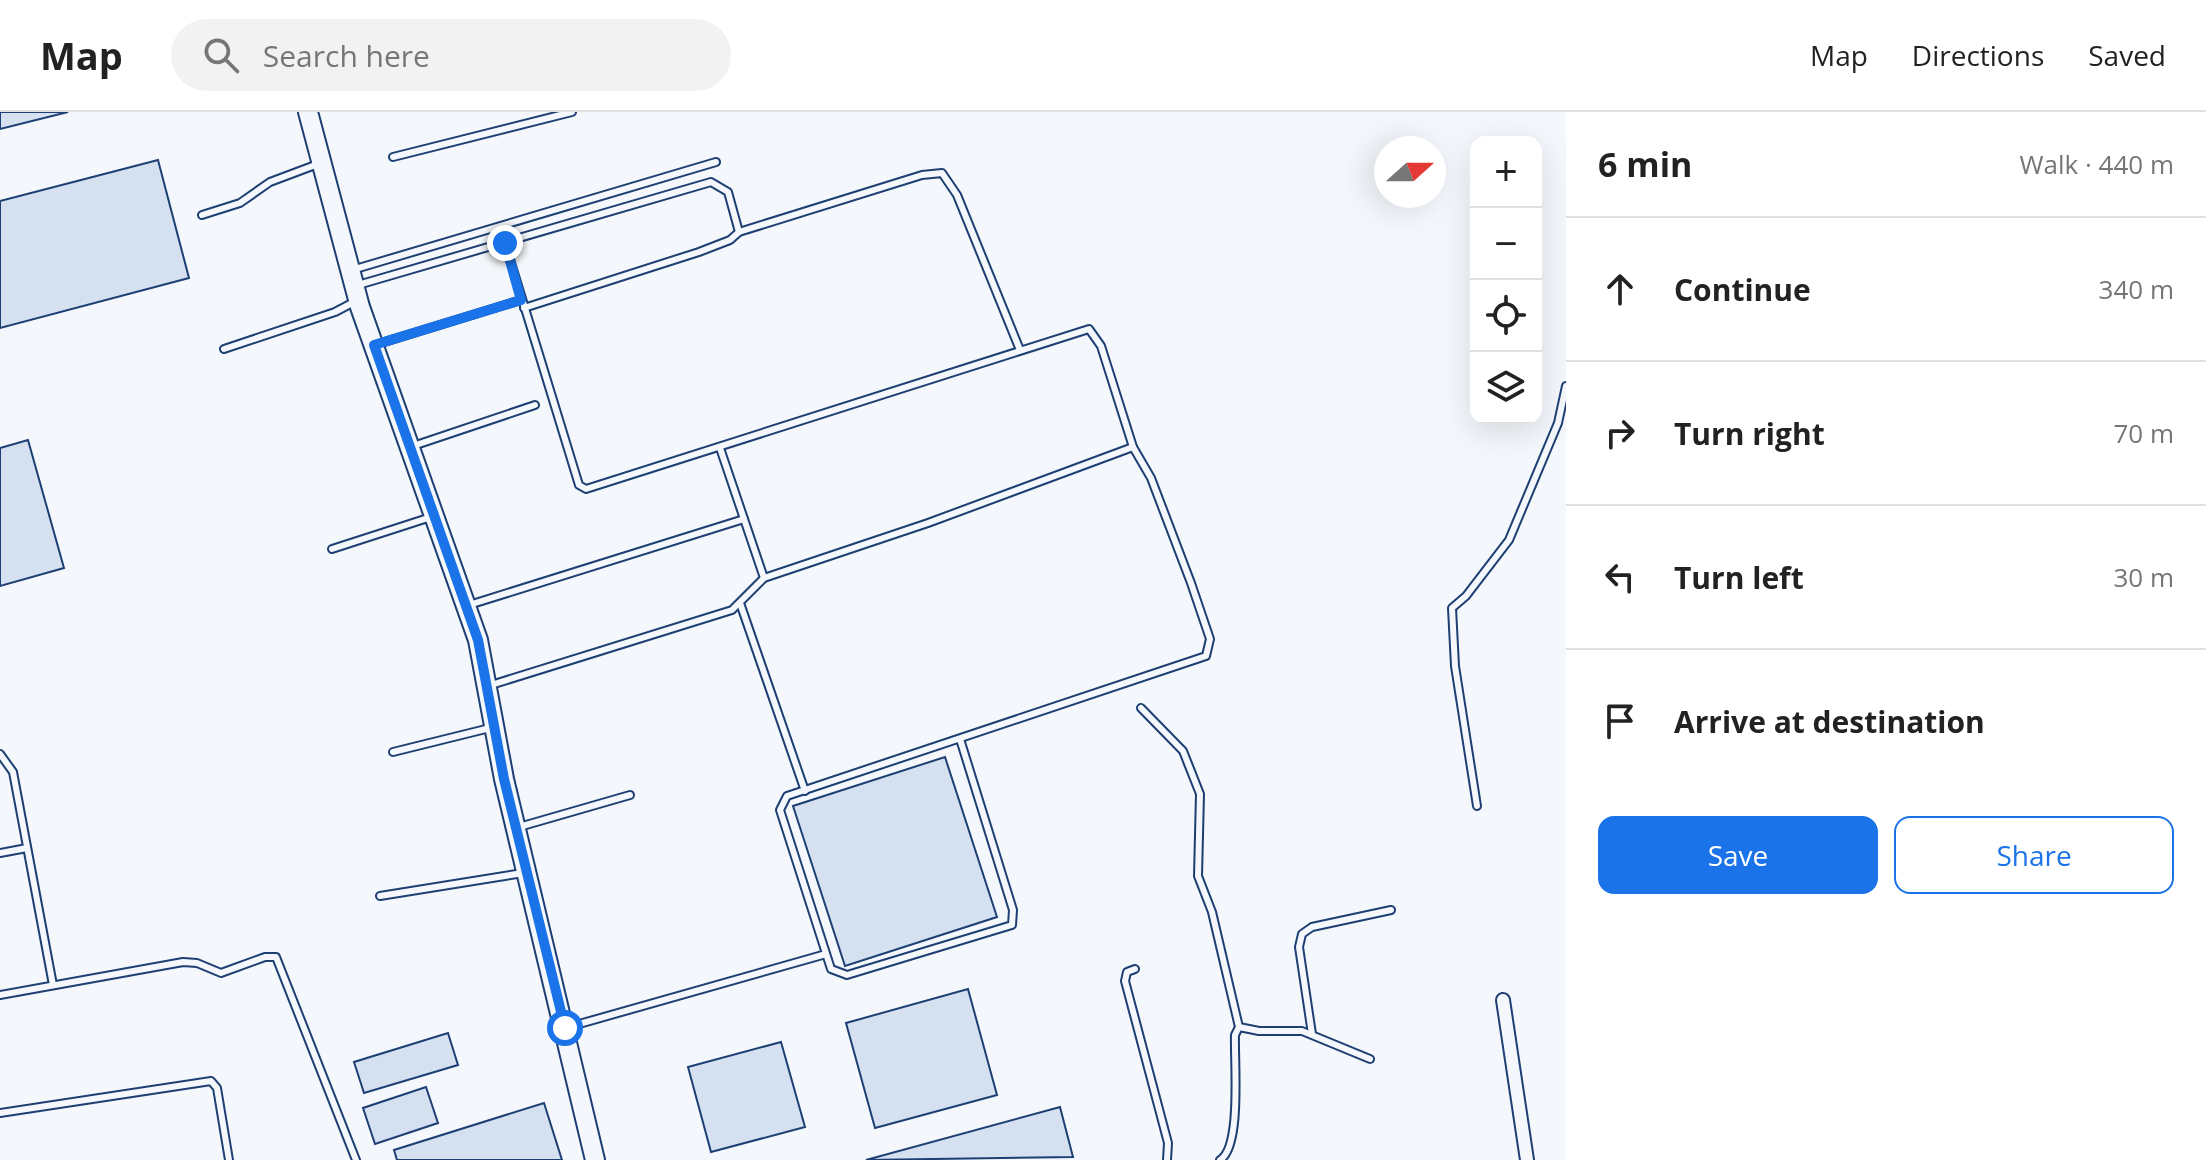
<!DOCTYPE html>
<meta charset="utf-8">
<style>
:root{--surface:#fff;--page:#f2f2f2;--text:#222;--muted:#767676;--line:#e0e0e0;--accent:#1a73e8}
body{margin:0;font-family:"Open Sans",sans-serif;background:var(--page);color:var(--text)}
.controls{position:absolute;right:24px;top:24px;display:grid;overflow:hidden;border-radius:16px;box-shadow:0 8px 32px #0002}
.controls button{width:72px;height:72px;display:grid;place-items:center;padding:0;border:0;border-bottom:2px solid var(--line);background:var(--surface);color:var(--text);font:40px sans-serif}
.compass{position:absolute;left:1374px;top:24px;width:72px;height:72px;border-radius:50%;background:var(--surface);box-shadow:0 8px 32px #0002;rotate:69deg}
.stop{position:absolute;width:24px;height:24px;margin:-18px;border:6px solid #1a73e8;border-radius:50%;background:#fff}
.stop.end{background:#1a73e8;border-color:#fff;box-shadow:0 2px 8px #0008}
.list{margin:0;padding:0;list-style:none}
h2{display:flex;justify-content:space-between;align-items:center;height:104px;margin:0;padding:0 32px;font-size:34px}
h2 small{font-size:26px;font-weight:400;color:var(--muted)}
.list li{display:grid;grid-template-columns:52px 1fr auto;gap:24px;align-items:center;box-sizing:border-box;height:144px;padding:0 32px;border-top:2px solid var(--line)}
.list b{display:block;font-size:30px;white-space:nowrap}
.list em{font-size:26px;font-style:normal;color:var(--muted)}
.actions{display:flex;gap:16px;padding:24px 32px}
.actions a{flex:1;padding:18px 0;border:2px solid var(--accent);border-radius:16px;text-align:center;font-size:28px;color:var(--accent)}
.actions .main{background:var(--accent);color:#fff}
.icon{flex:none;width:44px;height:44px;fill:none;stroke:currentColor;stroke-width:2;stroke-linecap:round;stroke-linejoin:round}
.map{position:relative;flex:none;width:1566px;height:1048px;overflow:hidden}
header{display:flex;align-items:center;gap:48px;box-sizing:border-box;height:112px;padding:0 40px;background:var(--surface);border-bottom:2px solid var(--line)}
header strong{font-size:38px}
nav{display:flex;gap:44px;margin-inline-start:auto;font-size:28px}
.search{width:560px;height:72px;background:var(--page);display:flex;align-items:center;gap:20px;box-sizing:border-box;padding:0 28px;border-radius:44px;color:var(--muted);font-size:30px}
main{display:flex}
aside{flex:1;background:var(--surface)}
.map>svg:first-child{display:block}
</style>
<header>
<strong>Map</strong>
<div class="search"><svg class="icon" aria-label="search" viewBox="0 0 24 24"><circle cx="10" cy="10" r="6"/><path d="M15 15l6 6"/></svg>Search here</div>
<nav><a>Map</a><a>Directions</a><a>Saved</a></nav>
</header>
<main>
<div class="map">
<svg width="1566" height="1048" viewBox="0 0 1566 1048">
<rect width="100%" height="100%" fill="#f4f7fb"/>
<g fill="#d5e0f0" stroke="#1d3f73" stroke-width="2">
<path d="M0,0H68L0,17Z"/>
<path d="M158,48L189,166L0,216V89Z"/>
<path d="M28,328L64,456L0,474V336Z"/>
<path d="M945,645L997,805L845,854L793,694Z"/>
<path d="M968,877L997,983L875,1016L846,911Z"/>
<path d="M448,921L458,953L364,981L354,950Z"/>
<path d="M781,930L805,1015L711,1040L688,955Z"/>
<path d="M426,975L438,1011L375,1032L363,996Z"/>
<path d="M544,991L562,1048H397L394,1038Z"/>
<path d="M1060,995L1073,1045L866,1048Z"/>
</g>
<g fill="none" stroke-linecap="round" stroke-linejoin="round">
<defs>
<g id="lane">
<path d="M393,45L572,0"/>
<path d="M202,103L240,91L270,70L318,52"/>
<path d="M505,131L579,373L586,377L1089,217L1101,234L1133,335L1151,366L1191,471L1210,527L1206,544L787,684L780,698L831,857L847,863L1012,813L1013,798L960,627"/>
<path d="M352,158L716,50"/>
<path d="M358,173L711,70L728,80L739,120"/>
<path d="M524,196L699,140L730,128L739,120L922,63L942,61L957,83L1020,238"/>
<path d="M378,232L521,188"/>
<path d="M224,237L335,200L356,189"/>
<path d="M413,334L535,293"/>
<path d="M720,336L764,466"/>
<path d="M332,437L431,405"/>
<path d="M740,491L805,679"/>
<path d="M469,493L744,407"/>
<path d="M491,573L732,498L764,466L928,411L1133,335"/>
<path d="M1141,596L1183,639L1200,682L1198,764L1212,800L1239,915L1259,919H1302L1370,947"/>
<path d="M393,640L490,616"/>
<path d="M0,642L13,660L53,873"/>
<path d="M1477,694L1455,554L1452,496L1466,484L1509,428L1558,311L1566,274"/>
<path d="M519,715L630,683"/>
<path d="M0,741L27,736"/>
<path d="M380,784L523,761"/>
<path d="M1135,857L1127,860L1125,869L1168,1031L1167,1048"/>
<path d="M0,883L183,850L197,851L221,861L265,845H276L356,1048"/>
<path d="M565,916L826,842"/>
<path d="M1312,922L1299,835L1302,822L1312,815L1391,798"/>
<path d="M0,1001L211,969L217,976L229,1048"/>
<path d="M1220,1048C1242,1035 1234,949 1235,923L1239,915"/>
</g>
<path id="street" d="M1503,888L1527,1048"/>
<path id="secondary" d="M308,0L360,195L478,528L504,667L595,1048"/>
</defs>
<use href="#lane" stroke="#1d3f73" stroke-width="10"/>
<use href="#street" stroke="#1d3f73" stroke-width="16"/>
<use href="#secondary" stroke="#1d3f73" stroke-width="22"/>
<use href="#lane" stroke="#f4f7fb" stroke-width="6"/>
<use href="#street" stroke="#f4f7fb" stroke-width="12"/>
<use href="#secondary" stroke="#f4f7fb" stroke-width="18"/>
</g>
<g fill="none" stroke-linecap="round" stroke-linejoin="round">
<path stroke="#1a73e8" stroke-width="10" d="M505,131L521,188L374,233L478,528L504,667L565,916"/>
</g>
</svg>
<div class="controls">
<button>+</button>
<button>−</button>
<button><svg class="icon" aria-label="locate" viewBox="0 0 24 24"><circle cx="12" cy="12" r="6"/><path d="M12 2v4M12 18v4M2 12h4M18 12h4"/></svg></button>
<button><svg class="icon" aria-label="layers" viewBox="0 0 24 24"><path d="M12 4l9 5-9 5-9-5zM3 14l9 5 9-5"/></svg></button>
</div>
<svg class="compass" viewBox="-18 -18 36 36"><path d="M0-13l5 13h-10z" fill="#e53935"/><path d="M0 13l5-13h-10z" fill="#767676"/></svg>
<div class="stop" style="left:565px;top:916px"></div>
<div class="stop end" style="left:505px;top:131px"></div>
</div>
<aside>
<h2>6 min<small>Walk · 440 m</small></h2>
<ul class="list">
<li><svg class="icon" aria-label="ahead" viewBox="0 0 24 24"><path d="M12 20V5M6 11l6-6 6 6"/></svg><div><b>Continue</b></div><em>340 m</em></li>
<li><svg class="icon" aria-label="right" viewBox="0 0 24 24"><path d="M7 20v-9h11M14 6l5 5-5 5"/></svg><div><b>Turn right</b></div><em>70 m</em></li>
<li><svg class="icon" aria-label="left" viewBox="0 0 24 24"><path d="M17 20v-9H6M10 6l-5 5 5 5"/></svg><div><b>Turn left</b></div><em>30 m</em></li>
<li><svg class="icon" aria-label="arrive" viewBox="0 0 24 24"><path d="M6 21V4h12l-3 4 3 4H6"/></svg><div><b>Arrive at destination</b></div></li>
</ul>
<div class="actions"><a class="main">Save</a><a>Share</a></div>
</aside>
</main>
